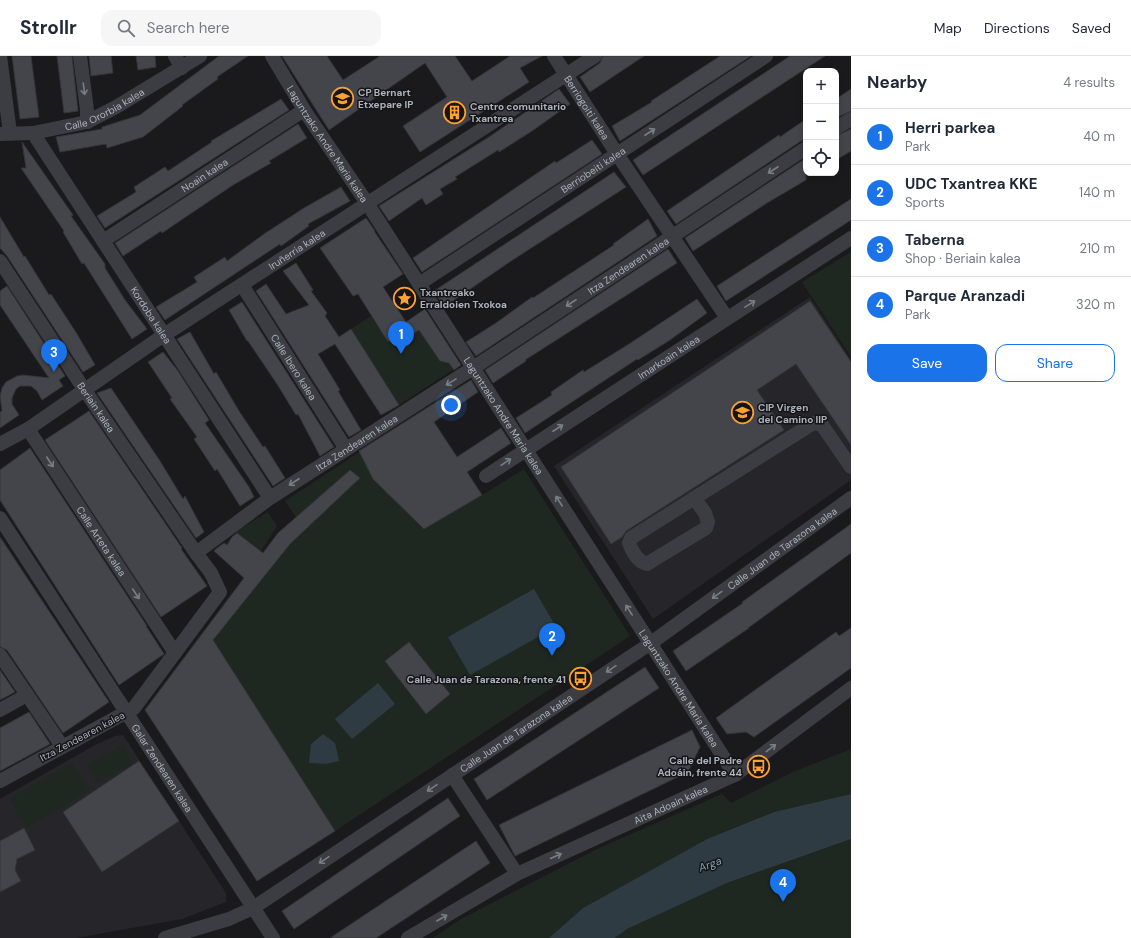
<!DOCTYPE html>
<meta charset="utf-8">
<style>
:root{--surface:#fff;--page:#f6f6f7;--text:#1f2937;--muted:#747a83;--line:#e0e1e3;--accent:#1a73e8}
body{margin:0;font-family:"DM Sans",sans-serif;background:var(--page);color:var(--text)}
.controls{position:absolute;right:12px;top:12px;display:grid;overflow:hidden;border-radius:8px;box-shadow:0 2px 6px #0003}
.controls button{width:36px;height:36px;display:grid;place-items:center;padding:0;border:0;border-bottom:1px solid var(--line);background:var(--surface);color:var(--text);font:20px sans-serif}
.you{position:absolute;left:451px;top:349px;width:14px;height:14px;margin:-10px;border:3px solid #fff;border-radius:50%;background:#1a73e8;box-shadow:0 0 0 6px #1a73e833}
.badge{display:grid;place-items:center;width:26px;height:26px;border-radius:50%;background:var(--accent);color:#fff;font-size:13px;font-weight:700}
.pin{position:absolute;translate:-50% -33px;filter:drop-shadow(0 1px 2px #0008)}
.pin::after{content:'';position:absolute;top:21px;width:14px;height:12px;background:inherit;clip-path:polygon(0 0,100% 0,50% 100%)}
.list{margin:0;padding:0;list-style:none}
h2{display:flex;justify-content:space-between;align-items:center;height:52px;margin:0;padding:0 16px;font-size:17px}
h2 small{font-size:13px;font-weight:400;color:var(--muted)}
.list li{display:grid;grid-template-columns:26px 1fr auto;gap:12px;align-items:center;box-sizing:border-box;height:56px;padding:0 16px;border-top:1px solid var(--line)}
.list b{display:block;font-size:15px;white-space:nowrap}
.list p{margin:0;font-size:13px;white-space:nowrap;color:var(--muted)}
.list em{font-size:13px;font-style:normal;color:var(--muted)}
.actions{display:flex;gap:8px;padding:12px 16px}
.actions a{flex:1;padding:9px 0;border:1px solid var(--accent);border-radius:12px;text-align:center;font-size:14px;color:var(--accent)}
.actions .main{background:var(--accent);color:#fff}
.icon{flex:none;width:22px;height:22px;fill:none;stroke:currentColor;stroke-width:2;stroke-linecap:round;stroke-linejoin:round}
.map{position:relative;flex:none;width:851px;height:882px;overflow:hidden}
header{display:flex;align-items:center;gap:24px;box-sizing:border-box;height:56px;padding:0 20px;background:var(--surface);border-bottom:1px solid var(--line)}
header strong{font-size:19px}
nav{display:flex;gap:22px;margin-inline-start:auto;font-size:14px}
.search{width:280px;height:36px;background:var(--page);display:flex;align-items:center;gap:10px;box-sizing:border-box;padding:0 14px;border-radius:12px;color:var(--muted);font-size:15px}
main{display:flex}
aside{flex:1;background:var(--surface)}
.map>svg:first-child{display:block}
</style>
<header>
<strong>Strollr</strong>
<div class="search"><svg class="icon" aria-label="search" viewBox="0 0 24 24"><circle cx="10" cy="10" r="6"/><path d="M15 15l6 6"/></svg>Search here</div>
<nav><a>Map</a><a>Directions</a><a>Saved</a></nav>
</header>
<main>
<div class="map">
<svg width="851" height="882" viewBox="0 0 851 882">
<rect width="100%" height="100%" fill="#1a1a1d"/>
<g fill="#26262a">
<path d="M810,241L851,304V424L653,563L554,410Z"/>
<path d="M123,679L226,837V846L182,863L76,882H0V743L95,689L115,680Z"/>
</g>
<g fill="#1f2820">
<path d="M851,196V301L802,226Z"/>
<path d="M371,260L388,286L391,284L394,290L419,274L440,305L449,307L454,313L399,349L351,273Z"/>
<path d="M425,353L482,439L524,413L630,580L335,775L257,825L145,654L278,477L296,461L285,445Z"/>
<path d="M268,456L277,470L261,495L235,476Z"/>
<path d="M123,688L133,707L97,727L87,709Z"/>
<path d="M851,693V738L774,756L707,783L583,852L549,882H433L461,863L597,793L722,738L731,747L793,716Z"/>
<path d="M72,706L89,735L26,772L9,743Z"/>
<path d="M851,783V882H615L627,873L727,827Z"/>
</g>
<g fill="#2f3b42">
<path d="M534,533L556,571L470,619L448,581Z"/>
<path d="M378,627L395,648L352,683L335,663Z"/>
<path d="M323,678L335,687L339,705L326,708L309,707L311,688Z"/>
<path d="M851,738V783L727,827L627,873L615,882H549L583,852L707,783L774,756Z"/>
</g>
<g fill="#44454a" stroke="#343439">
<path d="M12,0H31L39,61L20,63Z"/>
<path d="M57,0H72L78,55L64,57Z"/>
<path d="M89,0H111L113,17L91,20Z"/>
<path d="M136,0H155L156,11L138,14Z"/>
<path d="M219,0H248L217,21L218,23L182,49L183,50L143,81L107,92L106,88L60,96L56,81L102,73V71L140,59Z"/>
<path d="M282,0H327L343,24L380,0H455L472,25L510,0H542L520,12L529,26L420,96L403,70L447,41L425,7L329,74Z"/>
<path d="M603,0H644L590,36L580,21L600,7Z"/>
<path d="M720,0H751L620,85L612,70L652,46L651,45Z"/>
<path d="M790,0H825L643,119L633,104Z"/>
<path d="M559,33L570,48L532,75L499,96L498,94L455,121L457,123L440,133L443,138L426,149L422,142L389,165L379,150L489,81Z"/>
<path d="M851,33V55L836,62V43Z"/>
<path d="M281,43L289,54L105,172L97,160L136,136L134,131L165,111L168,115L212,86L211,85Z"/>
<path d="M806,63V84L801,85L676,168L667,155L779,79L780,81Z"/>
<path d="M298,68L307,82L269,105L271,107L233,129L162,177L161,175L123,200L115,187Z"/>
<path d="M851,73V95L836,104V80Z"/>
<path d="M592,84L602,98L422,216L413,202L555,105L556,107Z"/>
<path d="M22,86L73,159L71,160L105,208V212L125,244L147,273L132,283L84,207L82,208L63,176L64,175L21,112H26Z"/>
<path d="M806,102V124L767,147L693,195L685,182Z"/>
<path d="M614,116L626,131L511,205L444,251L434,235Z"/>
<path d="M341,131L350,145L308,168L309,170L281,190L280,188L165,264L156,251L197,226L194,221L225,201L227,205L264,178L304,152Z"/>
<path d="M851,143V164L726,245L717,230Z"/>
<path d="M0,161L24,201L25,200L49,239L51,238L77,278L95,309L83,316L7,200L0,192Z"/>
<path d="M366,162L375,175H374L403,218L383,231L406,266L425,253L461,309L454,314L449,307L440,305L419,274L394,290L391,284L388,286L358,238L353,240L320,192Z"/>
<path d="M648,163L657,180L476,300L466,286L496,267L532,241L533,242L614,189L613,188Z"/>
<path d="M668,193L677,207L525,304L526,305L493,327L485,314Z"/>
<path d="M296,207L313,234L311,235L327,257L325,260L339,281L351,273L399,349L381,359L335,288L318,298L340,334L338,335L361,374L349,381L256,235L266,228L286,258L309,249L283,215Z"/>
<path d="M7,230L65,320L59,324L63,330L42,344L37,335L31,330H20L16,333L12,342V348L19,359L0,372V356L2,355L0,340L2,332L6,326L17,320L23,319L49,322L0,249V235Z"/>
<path d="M697,243L707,257L670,284L638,304L637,303L525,377L516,362L552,339L551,336L583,314L584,316L629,288Z"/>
<path d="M810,245L851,306V389L796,308L757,334L784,374L626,475L622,481L611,488L561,411Z"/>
<path d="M242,246L334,391L320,400L298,358L296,359L277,328L248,285H247L229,254Z"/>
<path d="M190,276L214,318L216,316L239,355L263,391L265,390L285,422L273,430L177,283Z"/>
<path d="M163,296L178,315L209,364L205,367L249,431L254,441L240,450L217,413L215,415L194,383L197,381L170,343L172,342L148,306Z"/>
<path d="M471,324L478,336L434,366L457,401L501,372L511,387L467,416L482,439L424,473L373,423L359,395Z"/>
<path d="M111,332L160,405L183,443L185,440L204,476L196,482L97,337Z"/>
<path d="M89,355L182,492L181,493L207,530L161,561L45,384Z"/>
<path d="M30,392L147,570H146L164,598L119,629L0,444V414Z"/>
<path d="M350,414L360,422L290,488L213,584L335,775L257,825L145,654L244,522L214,495L216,493L224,487L227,489L232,481L237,477L263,497L278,477Z"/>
<path d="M851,468V497L748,572H749L686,615L673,595L743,547L742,546Z"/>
<path d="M0,481L109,646L63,677L7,594L0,591Z"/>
<path d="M851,572V612L754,681L746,676L727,678L716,662L836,576L839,580Z"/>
<path d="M409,586L450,638L426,658L385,605Z"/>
<path d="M645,611L659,632L487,744L474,723Z"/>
<path d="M0,614L15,636L0,644Z"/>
<path d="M29,656L50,688L0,715V672Z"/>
<path d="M692,674L700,691L688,716L515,800L499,769Z"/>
<path d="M139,705L179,765L102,816L63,756Z"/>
<path d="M448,742L460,760L294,873L282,855Z"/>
<path d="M24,772L35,794L17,803L15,814L21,825L0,836V785Z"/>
<path d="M476,785L490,807L376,882H330Z"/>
</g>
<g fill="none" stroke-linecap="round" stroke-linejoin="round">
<g stroke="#3b3d42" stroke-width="14">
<path d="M0,0L10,77"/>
<path d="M80,0L87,54V66"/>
<path d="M175,0L182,12"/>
<path id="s1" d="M272,0L306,57L367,147L735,719"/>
<path id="s2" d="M554,0L617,98L727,262"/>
<path d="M836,72L851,63"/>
<path id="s3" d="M33,77L270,442"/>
<path id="s4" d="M0,78L33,77L87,66L116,51L200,0"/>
<path id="s5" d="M103,185L301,56L306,57"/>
<path id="s6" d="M0,205L84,333L196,497L211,517L220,536L134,652L0,725"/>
<path id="s7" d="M419,228L766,0"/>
<path id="s8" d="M242,229L346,393"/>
<path id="s9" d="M28,373L175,597"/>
<path id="s10" d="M0,388L28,373L164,279L595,0"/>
<path id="s11" d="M486,420L851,182"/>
<path d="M694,442L705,457L708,466L706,472L655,503L647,508C638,506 632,495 629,487L631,482L807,371L814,367L822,369L851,411"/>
<path id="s12" d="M0,462L273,882"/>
<path id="s13" d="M196,497L270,442L473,312L806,92"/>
<path d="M0,599L62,690"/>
<path d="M0,654L27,639"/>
<path d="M452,719L517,818"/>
<path id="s14" d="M165,882L229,863L253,852L651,587L851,442"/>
<path id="s15" d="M408,882L517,818L735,719L851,632"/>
</g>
</g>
<defs><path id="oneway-shaft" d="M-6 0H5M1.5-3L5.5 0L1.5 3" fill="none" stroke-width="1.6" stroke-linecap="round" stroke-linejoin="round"/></defs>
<g stroke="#797e86">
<use href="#oneway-shaft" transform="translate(84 33) rotate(83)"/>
<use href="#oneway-shaft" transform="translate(650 76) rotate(-33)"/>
<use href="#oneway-shaft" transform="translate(773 114) rotate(147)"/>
<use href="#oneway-shaft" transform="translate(571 247) rotate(147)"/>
<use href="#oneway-shaft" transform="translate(750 248) rotate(-32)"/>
<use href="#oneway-shaft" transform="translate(451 326) rotate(148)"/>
<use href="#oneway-shaft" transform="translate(558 372) rotate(-33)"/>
<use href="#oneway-shaft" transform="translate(50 406) rotate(57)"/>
<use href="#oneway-shaft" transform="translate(506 406) rotate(-34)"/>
<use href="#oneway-shaft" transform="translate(294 426) rotate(147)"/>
<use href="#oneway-shaft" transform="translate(559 445) rotate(-123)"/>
<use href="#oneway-shaft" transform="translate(136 538) rotate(57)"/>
<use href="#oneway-shaft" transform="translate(717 539) rotate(144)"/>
<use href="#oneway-shaft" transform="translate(629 554) rotate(-123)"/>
<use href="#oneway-shaft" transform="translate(611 613) rotate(146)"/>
<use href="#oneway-shaft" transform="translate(771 692) rotate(-37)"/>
<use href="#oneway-shaft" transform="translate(432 732) rotate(146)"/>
<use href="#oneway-shaft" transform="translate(556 800) rotate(-24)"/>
<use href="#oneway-shaft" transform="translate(324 804) rotate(146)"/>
<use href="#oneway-shaft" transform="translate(442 862) rotate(-30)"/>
</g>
<defs>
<symbol id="school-ring" viewBox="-11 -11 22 22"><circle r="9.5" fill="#151518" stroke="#fda131" stroke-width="1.5"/><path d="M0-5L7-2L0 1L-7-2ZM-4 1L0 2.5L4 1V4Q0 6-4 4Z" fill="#fda131"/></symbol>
<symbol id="building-ring" viewBox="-11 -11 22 22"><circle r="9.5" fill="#151518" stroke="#fda131" stroke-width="1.5"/><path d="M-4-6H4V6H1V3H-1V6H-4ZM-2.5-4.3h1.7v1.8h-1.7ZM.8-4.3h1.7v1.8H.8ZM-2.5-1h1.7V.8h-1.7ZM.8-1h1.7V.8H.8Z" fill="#fda131"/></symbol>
<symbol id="sight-ring" viewBox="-11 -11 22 22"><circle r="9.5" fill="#151518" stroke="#fda131" stroke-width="1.5"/><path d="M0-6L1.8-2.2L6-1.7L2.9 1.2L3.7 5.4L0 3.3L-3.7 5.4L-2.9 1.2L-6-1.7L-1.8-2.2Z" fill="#fda131"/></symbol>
<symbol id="university-ring" viewBox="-11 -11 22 22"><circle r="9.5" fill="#151518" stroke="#fda131" stroke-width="1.5"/><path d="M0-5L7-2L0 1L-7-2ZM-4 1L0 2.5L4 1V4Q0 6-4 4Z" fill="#fda131"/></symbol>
<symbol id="bus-ring" viewBox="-11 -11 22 22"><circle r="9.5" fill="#151518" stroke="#fda131" stroke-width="1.5"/><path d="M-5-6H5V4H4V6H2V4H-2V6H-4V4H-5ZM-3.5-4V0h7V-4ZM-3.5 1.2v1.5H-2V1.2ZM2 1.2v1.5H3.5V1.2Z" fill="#fda131"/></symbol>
</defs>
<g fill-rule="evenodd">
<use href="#school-ring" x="330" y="30" width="25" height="25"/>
<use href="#building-ring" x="442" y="44" width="25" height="25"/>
<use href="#sight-ring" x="392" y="230" width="25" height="25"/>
<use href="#university-ring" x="730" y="344" width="25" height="25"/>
<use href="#bus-ring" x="568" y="610" width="25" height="25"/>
<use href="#bus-ring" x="746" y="698" width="25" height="25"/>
</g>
<g text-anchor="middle" stroke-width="3" stroke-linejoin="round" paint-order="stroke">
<g font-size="10" font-weight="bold" fill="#acb3bd" stroke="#151518" text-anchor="start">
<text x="358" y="40">CP Bernart<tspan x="358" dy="12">Etxepare IP</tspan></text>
<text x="470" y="54">Centro comunitario<tspan x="470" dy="12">Txantrea</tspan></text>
<text x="420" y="240">Txantreako<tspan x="420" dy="12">Erraldoien Txokoa</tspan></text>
<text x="758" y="355">CIP Virgen<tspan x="758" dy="12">del Camino IIP</tspan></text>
<text x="566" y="627" text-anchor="end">Calle Juan de Tarazona, frente 41</text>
<text x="742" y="708" text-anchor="end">Calle del Padre<tspan x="742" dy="12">Adoáin, frente 44</tspan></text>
</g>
<g font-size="10" fill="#acb3bd" stroke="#151518">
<text dy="4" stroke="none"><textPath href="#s2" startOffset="61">Berriogoiti kalea</textPath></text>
<text dy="4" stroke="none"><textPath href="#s4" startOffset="109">Calle Ororbia kalea</textPath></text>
<text dy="4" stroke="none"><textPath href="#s1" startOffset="104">Laguntzako Andre Maria kalea</textPath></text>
<text dy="4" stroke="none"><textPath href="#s7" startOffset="208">Berriobeiti kalea</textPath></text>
<text dy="4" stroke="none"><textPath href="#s5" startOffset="121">Noain kalea</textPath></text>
<text dy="4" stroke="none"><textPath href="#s10" startOffset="355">Iruñerria kalea</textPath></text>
<text dy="4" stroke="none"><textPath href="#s13" startOffset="519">Itza Zendearen kalea</textPath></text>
<text dy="4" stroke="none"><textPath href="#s3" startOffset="217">Kordoba kalea</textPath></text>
<text dy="4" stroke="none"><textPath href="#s11" startOffset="218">Imarkoain kalea</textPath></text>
<text dy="4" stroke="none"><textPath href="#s8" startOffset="97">Calle Ibero kalea</textPath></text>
<text dy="4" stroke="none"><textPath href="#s6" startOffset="175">Beriain kalea</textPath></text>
<text dy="4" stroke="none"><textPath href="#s1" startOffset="428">Laguntzako Andre Maria kalea</textPath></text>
<text dy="4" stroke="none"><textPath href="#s13" startOffset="195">Itza Zendearen kalea</textPath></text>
<text dy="4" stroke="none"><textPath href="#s9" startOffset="134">Calle Arteta kalea</textPath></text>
<text dy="4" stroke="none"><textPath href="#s14" startOffset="733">Calle Juan de Tarazona kalea</textPath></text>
<text dy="4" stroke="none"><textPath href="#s1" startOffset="752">Laguntzako Andre Maria kalea</textPath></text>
<text dy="4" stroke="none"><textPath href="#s14" startOffset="409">Calle Juan de Tarazona kalea</textPath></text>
<text transform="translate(82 680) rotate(-28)" y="4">Itza Zendearen kalea</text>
<text dy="4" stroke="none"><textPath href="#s12" startOffset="298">Galar Zendearen kalea</textPath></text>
<text dy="4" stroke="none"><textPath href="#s15" startOffset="295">Aita Adoain kalea</textPath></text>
</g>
<g font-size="11" font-style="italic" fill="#81a5b9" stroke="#151518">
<text transform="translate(710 808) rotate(-20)" y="4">Arga</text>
</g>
</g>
</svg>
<div class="controls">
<button>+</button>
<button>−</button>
<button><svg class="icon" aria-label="locate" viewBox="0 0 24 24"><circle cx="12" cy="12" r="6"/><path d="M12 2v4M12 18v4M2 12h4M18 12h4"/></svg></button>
</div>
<div class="you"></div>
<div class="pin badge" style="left:401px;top:298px">1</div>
<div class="pin badge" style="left:552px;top:600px">2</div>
<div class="pin badge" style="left:54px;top:316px">3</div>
<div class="pin badge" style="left:783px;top:846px">4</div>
</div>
<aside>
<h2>Nearby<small>4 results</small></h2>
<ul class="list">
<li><span class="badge">1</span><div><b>Herri parkea</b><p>Park</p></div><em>40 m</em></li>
<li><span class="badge">2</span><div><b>UDC Txantrea KKE</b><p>Sports</p></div><em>140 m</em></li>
<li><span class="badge">3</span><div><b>Taberna</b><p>Shop · Beriain kalea</p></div><em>210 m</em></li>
<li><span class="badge">4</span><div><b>Parque Aranzadi</b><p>Park</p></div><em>320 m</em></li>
</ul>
<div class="actions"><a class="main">Save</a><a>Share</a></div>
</aside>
</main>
